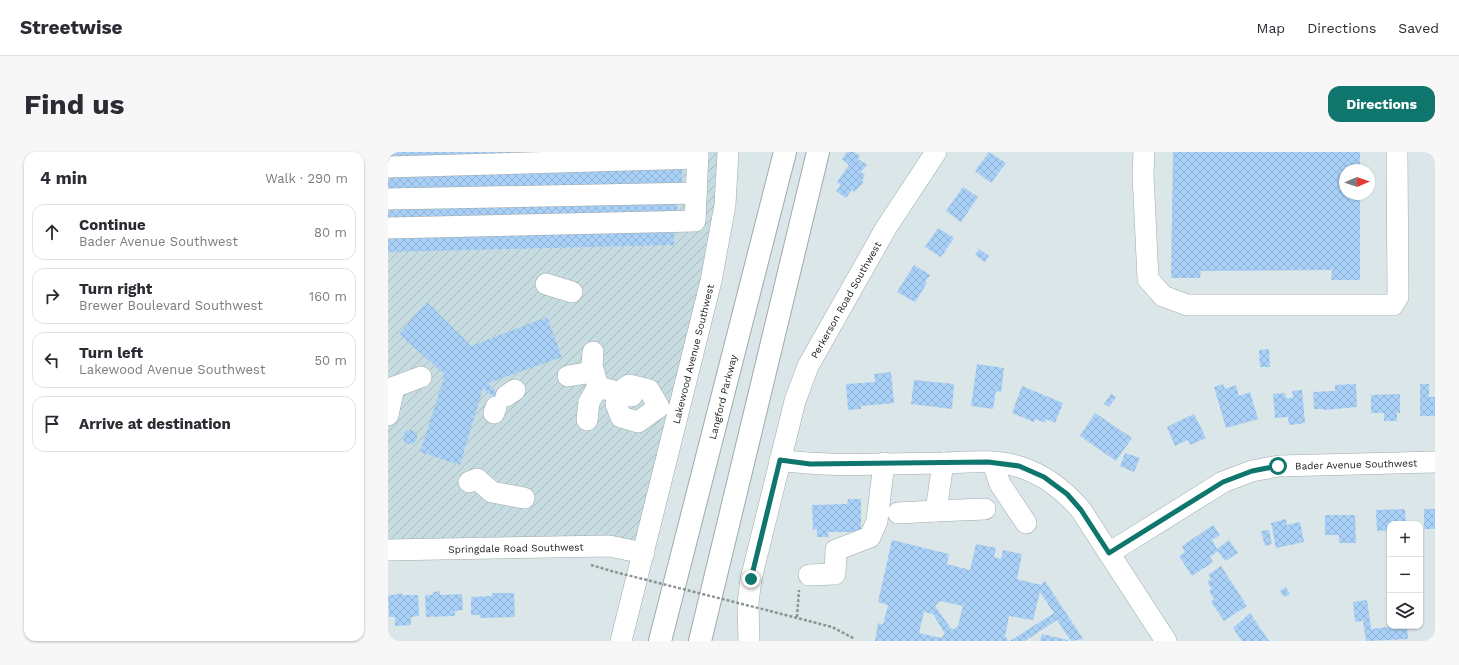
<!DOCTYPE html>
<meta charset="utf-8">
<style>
:root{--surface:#fff;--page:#f7f7f7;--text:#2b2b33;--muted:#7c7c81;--line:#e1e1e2;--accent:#0f766e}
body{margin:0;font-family:"Work Sans",sans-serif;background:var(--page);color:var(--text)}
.controls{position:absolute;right:12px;bottom:12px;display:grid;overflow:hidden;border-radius:8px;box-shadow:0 1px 3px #0004}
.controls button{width:36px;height:36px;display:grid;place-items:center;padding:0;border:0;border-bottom:1px solid var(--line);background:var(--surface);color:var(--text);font:20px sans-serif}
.compass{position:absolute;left:951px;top:12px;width:36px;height:36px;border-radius:50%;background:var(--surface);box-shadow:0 1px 3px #0004;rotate:88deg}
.stop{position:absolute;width:12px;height:12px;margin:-9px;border:3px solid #0f766e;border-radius:50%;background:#fff}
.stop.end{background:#0f766e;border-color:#fff;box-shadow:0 1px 4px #0008}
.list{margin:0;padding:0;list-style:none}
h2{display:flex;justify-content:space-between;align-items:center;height:52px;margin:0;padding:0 16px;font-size:17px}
h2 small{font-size:13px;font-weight:400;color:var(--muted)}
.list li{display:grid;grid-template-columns:26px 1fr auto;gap:12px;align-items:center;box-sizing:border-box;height:56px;margin:0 8px 8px;padding:0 8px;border:1px solid var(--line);border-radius:12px}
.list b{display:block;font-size:15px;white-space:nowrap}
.list p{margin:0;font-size:13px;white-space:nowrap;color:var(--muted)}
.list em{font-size:13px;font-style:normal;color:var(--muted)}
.icon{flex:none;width:22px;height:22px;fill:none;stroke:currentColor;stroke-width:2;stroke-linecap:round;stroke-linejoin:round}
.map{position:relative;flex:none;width:1047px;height:489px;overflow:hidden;border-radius:12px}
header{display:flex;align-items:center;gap:24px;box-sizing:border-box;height:56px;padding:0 20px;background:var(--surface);border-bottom:1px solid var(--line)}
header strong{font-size:19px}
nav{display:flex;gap:22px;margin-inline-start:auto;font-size:14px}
.intro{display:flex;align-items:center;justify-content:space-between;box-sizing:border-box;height:96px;padding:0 24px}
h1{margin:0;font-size:28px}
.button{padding:10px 18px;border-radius:12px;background:var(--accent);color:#fff;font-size:14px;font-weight:700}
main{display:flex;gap:24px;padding:0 24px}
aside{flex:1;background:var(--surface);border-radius:12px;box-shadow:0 1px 3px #0004}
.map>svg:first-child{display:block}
</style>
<header>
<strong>Streetwise</strong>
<nav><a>Map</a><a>Directions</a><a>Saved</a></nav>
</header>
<div class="intro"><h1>Find us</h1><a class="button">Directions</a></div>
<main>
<aside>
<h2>4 min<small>Walk · 290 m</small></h2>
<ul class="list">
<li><svg class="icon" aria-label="ahead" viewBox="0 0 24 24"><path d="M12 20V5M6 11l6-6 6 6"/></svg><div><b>Continue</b><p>Bader Avenue Southwest</p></div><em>80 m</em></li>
<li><svg class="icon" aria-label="right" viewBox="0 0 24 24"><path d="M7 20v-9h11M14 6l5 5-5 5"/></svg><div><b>Turn right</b><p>Brewer Boulevard Southwest</p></div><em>160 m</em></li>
<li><svg class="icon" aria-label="left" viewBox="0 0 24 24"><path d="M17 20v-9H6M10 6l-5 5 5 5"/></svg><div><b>Turn left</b><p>Lakewood Avenue Southwest</p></div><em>50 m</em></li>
<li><svg class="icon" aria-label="arrive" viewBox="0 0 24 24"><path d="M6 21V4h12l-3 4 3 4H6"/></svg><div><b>Arrive at destination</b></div></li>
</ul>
</aside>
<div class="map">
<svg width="1047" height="489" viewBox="0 0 1047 489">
<defs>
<pattern id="industrial-furrows" width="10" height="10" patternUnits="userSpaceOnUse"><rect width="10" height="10" fill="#c7dce1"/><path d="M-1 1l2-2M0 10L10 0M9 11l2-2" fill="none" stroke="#aabcc0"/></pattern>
<pattern id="building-cross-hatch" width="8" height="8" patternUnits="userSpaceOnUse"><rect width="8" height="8" fill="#a9d0f7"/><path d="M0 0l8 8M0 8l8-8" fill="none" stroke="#91b2d3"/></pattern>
</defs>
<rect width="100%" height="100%" fill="#dbe6e9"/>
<path fill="url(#industrial-furrows)" d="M0,0H336L337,81L247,390L0,391Z"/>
<g fill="url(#building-cross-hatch)" fill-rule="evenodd">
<path d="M0,0H296L0,8Z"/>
<path d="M459,0H466L472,4L470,7L479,13L473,20L477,23L474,29L476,30L466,40L464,38L458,46L448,39L453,33L449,30L461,13L454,7Z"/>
<path d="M601,0L618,11L603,31L587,19Z"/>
<path d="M785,0H972V18H957V42H972V128H943L944,118L813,119L812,126H783Z"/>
<path d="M294,17V35L0,41V23Z"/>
<path d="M575,35L590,45L573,70L558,59Z"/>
<path d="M289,49V64L0,70V55Z"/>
<path d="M550,76L566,86L553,105L537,95Z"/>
<path d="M286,78V93L0,100V84Z"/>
<path d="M591,97L601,104L597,110L587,103Z"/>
<path d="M526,113L542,123L537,130L539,131L527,150L509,140Z"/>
<path d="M39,150L83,194L159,165L174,205L100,231L108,240L112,237L124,250L114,260L102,248L105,245L95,236L72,313L32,300L56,226L55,221L11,182Z"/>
<path d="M881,197L882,215H872L871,198Z"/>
<path d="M589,212L616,216L613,240L608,239L605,257L583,254Z"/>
<path d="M503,220L506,251L473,254V257L460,258L458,232L487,230L486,222Z"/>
<path d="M526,228L566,232L564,257L523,252Z"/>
<path d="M835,232L837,237L848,233L851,244L862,240L870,267L838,276L826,235Z"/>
<path d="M968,232L969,255L936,258V257H926L925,240L947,239V233Z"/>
<path d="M1032,232H1041V245H1047V264H1032Z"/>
<path d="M634,234L675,251L667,271L658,267L657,271L648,267L646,270L624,261Z"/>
<path d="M914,238L917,271L901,273L900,265L887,266L885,242L897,241L898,246H905L904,239Z"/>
<path d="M723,242L728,245L721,255L716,252Z"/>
<path d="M1012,242V261H1009V269H996V261H983V243Z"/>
<path d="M707,261L744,286L728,309L692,284Z"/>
<path d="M806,262L818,286L802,293L800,288L787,294L779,275Z"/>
<circle cx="22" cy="285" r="7"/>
<path d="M737,301L752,306L746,320L732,314Z"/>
<path d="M460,347H473V380H440V385H429V377L425,378L424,353L459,352Z"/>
<path d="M1017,357L1018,372H1002V378L989,379L988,358Z"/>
<rect x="1036" y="357" width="11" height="20"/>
<path d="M937,363H967L968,391H951V383H937Z"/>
<path d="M898,367L899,373L912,370L916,390L888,396L883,371Z"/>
<path d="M825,373L832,383L824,388L829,397L841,388L850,401L837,409L830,399L822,405L825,410L804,424L791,404L797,400L794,394Z"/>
<path d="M881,378L884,392L877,394L873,379Z"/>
<path d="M504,388L561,402L559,412L582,418L588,392L608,396L606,405L613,407L615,398L634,402L629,427L653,433L657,429L695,487L683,489L669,468L637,489H622L666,461L652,440L645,468L621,464L617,484L621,489H487L490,471L495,473L500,453L490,450ZM552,449L575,454L570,474L564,478L547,454ZM536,460L545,462L557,482L553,486L531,481Z"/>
<path d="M833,414L859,454L836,469L823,450L826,447L821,439L824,437L819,430L823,427L820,423Z"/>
<path d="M898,435L902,442L896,445L892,439Z"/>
<path d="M52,439V443L74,442L75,458L67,459V464L38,465L37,443H45V440Z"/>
<path d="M14,441V443H30L31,464L23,465V473L7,474V465H1L0,444Z"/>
<path d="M104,441H126L127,465L92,466V463H83V445L104,444Z"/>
<path d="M979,448L983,477L1007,474V477L1019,475L1020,487L978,489L975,469L967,470L965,450Z"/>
<path d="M862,461L881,489H854L845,476Z"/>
<path d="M654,482L680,488V489H652Z"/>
</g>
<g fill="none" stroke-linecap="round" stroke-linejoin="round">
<defs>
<g id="minor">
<path d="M756,0L755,22L760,127L775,144L799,153H1005L1010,145L1009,0"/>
<path d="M0,15L310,6"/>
<path d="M0,47L308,41"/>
<path d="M0,76L307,69L310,0"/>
<path d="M158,132L184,140"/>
<path d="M180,224L205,220"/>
<path d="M241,233L261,238L271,255L250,270L233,265L228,252L231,240Z"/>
<path d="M210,235L244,244"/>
<path d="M118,244L127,238"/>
<path d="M106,261L108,255"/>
<path d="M0,263L6,235L33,225"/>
<path d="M199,268L201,250L210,235L204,214L205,200"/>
<path d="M392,308C446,316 502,311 556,311C580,310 608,307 632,315C657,323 676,338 693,358L778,489"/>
<path d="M555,311L548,359L597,357"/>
<path d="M605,311L612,332L638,371"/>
<path d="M81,330L89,327L104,340L136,346"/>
<path d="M510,361L548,359"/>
<path id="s1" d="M0,398L221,394L256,401"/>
<path id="s2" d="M721,401L835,330L864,319L891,314L1047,310"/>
<path d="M421,423L447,422L448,398L482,385L489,369L496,311"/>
<path id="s3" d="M233,489L323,129L337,53L340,0"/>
<path id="s4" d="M361,489L360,451L363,427L407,249L420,214L498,76L548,0"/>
</g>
<g id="highway">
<path id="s5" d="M272,489L397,0"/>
<path d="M312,489L430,0"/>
</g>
</defs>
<use href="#minor" stroke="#9faaac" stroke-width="22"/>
<use href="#highway" stroke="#9faaac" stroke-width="24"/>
<g stroke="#8c9496" stroke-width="2.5" stroke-dasharray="3 2" stroke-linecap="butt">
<path d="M203,413L227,420"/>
<path d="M382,459L444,475L467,487"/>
<path d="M409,465L411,438"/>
</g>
<use href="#minor" stroke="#fff" stroke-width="21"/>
<use href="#highway" stroke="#fff" stroke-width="22"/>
<path stroke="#8c9496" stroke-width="2.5" stroke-dasharray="3 2" stroke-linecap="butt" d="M227,420L382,459"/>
</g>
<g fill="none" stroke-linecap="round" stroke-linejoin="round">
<path stroke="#0f766e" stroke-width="5" d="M363,427L392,308L422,312L600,310L631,314L656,325L679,342L693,358L721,401L835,330L864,319L890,314"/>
</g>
<g text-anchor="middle" stroke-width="3" stroke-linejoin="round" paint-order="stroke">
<g font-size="10" fill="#171b1c" stroke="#e8f4f7">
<text dy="4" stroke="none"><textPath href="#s4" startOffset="359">Perkerson Road Southwest</textPath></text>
<text dy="4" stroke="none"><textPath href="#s3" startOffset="296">Lakewood Avenue Southwest</textPath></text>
<text dy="4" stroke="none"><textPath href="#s5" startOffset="252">Langford Parkway</textPath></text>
<text dy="4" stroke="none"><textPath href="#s2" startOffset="270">Bader Avenue Southwest</textPath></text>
<text dy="4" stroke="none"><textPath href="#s1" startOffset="128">Springdale Road Southwest</textPath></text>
</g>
</g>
</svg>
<div class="controls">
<button>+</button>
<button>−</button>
<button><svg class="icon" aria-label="layers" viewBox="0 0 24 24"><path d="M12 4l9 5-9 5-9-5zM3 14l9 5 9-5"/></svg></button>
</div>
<svg class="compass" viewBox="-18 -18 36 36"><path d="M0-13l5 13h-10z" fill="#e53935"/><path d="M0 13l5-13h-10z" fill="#7c7c81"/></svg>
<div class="stop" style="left:890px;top:314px"></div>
<div class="stop end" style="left:363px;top:427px"></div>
</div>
</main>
